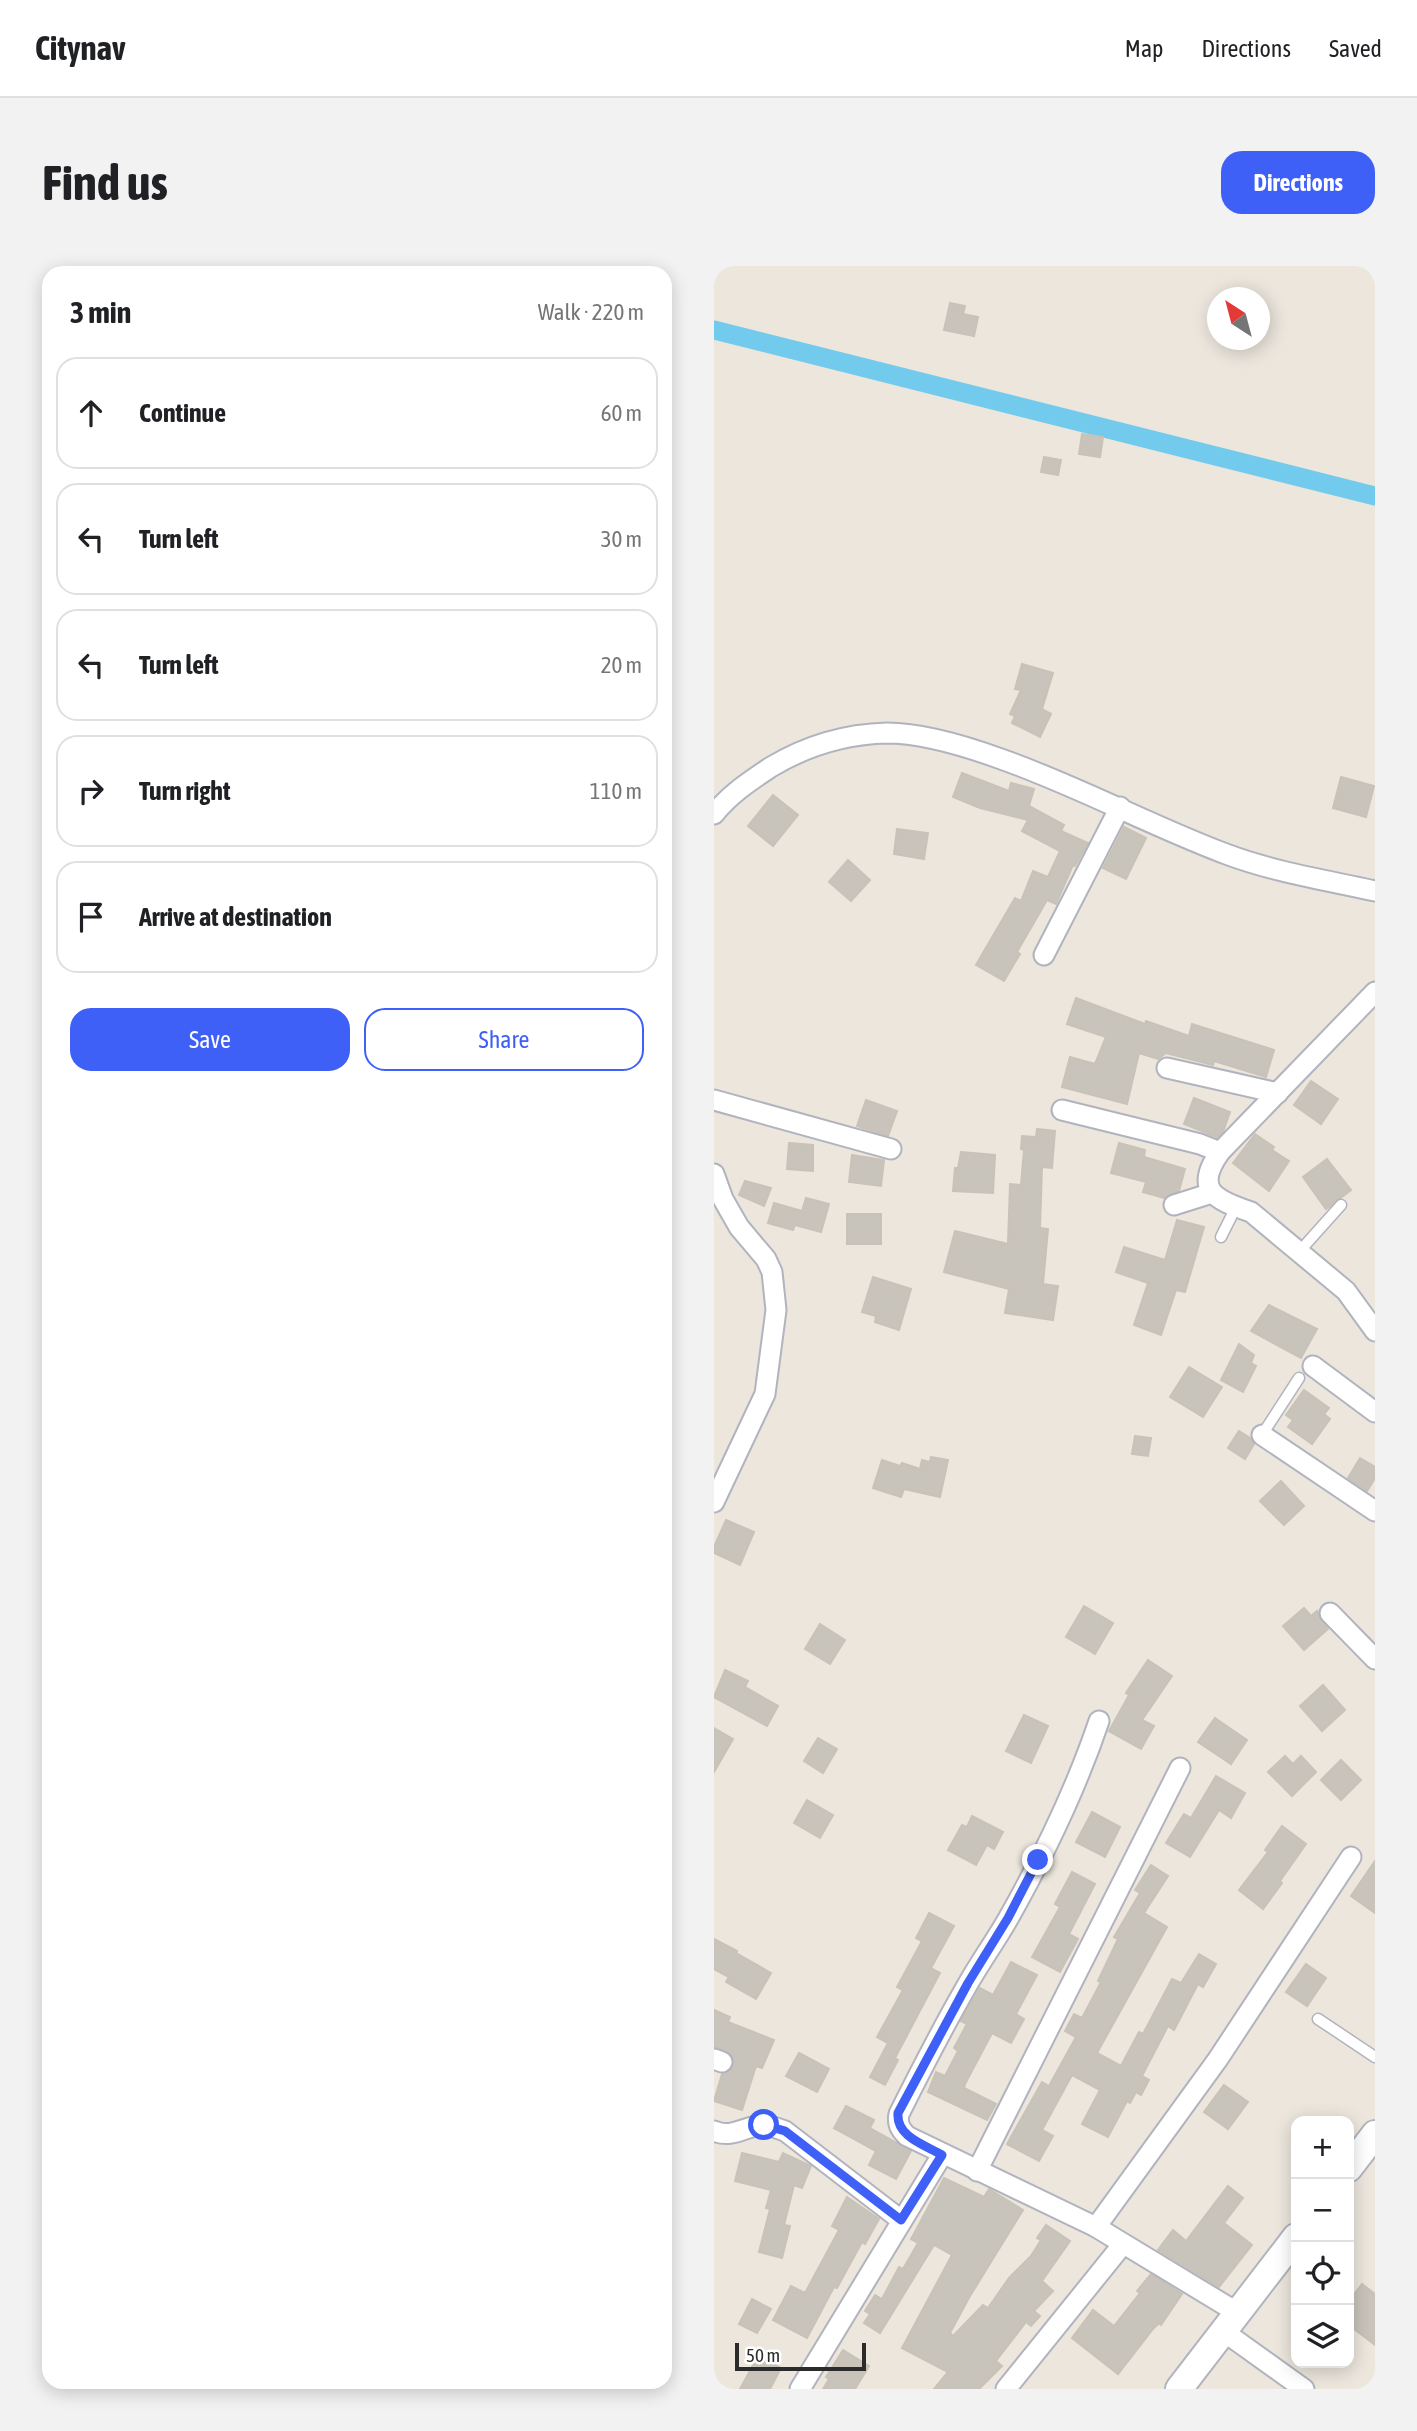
<!DOCTYPE html>
<meta charset="utf-8">
<style>
:root{--surface:#fff;--page:#f2f2f2;--text:#202124;--muted:#757577;--line:#e0e0e0;--accent:#3f60f7}
body{margin:0;font-family:"Asap Condensed",sans-serif;background:var(--page);color:var(--text)}
.controls{position:absolute;right:21px;bottom:21px;display:grid;overflow:hidden;border-radius:14px;box-shadow:0 4px 18px #0003}
.controls button{width:63px;height:63px;display:grid;place-items:center;padding:0;border:0;border-bottom:2px solid var(--line);background:var(--surface);color:var(--text);font:35px sans-serif}
.compass{position:absolute;left:493px;top:21px;width:63px;height:63px;border-radius:50%;background:var(--surface);box-shadow:0 4px 18px #0003;rotate:324deg}
.scale{position:absolute;left:21px;bottom:18px;width:131px;box-sizing:border-box;padding-left:7px;border:4px solid #2b2b2b;border-top:0;font-size:19px;line-height:24px;white-space:nowrap;color:#2b2b2b;-webkit-text-stroke:5px #fff;paint-order:stroke}
.stop{position:absolute;width:21px;height:21px;margin:-16px;border:5px solid #3f60f7;border-radius:50%;background:#fff}
.stop.end{background:#3f60f7;border-color:#fff;box-shadow:0 2px 7px #0008}
.list{margin:0;padding:0;list-style:none}
h2{display:flex;justify-content:space-between;align-items:center;height:91px;margin:0;padding:0 28px;font-size:30px}
h2 small{font-size:23px;font-weight:400;color:var(--muted)}
.list li{display:grid;grid-template-columns:46px 1fr auto;gap:21px;align-items:center;box-sizing:border-box;height:112px;margin:0 14px 14px;padding:0 14px;border:2px solid var(--line);border-radius:21px}
.list b{display:block;font-size:26px;white-space:nowrap}
.list em{font-size:23px;font-style:normal;color:var(--muted)}
.actions{display:flex;gap:14px;padding:21px 28px}
.actions a{flex:1;padding:16px 0;border:2px solid var(--accent);border-radius:21px;text-align:center;font-size:24px;color:var(--accent)}
.actions .main{background:var(--accent);color:#fff}
.icon{flex:none;width:38px;height:38px;fill:none;stroke:currentColor;stroke-width:2;stroke-linecap:round;stroke-linejoin:round}
.map{position:relative;flex:none;width:661px;height:2123px;overflow:hidden;border-radius:21px}
header{display:flex;align-items:center;gap:42px;box-sizing:border-box;height:98px;padding:0 35px;background:var(--surface);border-bottom:2px solid var(--line)}
header strong{font-size:33px}
nav{display:flex;gap:38px;margin-inline-start:auto;font-size:24px}
.intro{display:flex;align-items:center;justify-content:space-between;box-sizing:border-box;height:168px;padding:0 42px}
h1{margin:0;font-size:49px}
.button{padding:18px 32px;border-radius:21px;background:var(--accent);color:#fff;font-size:24px;font-weight:700}
main{display:flex;gap:42px;padding:0 42px}
aside{flex:1;background:var(--surface);border-radius:21px;box-shadow:0 4px 18px #0003}
.map>svg:first-child{display:block}
</style>
<header>
<strong>Citynav</strong>
<nav><a>Map</a><a>Directions</a><a>Saved</a></nav>
</header>
<div class="intro"><h1>Find us</h1><a class="button">Directions</a></div>
<main>
<aside>
<h2>3 min<small>Walk · 220 m</small></h2>
<ul class="list">
<li><svg class="icon" aria-label="ahead" viewBox="0 0 24 24"><path d="M12 20V5M6 11l6-6 6 6"/></svg><div><b>Continue</b></div><em>60 m</em></li>
<li><svg class="icon" aria-label="left" viewBox="0 0 24 24"><path d="M17 20v-9H6M10 6l-5 5 5 5"/></svg><div><b>Turn left</b></div><em>30 m</em></li>
<li><svg class="icon" aria-label="left" viewBox="0 0 24 24"><path d="M17 20v-9H6M10 6l-5 5 5 5"/></svg><div><b>Turn left</b></div><em>20 m</em></li>
<li><svg class="icon" aria-label="right" viewBox="0 0 24 24"><path d="M7 20v-9h11M14 6l5 5-5 5"/></svg><div><b>Turn right</b></div><em>110 m</em></li>
<li><svg class="icon" aria-label="arrive" viewBox="0 0 24 24"><path d="M6 21V4h12l-3 4 3 4H6"/></svg><div><b>Arrive at destination</b></div></li>
</ul>
<div class="actions"><a class="main">Save</a><a>Share</a></div>
</aside>
<div class="map">
<svg width="661" height="2123" viewBox="0 0 661 2123">
<rect width="100%" height="100%" fill="#ece6dd"/>
<g fill="none" stroke-linecap="round" stroke-linejoin="round">
<path stroke="#72cbed" stroke-width="19" d="M0,64L661,230"/>
</g>
<g fill="#c8c4bb" stroke="#c8c2b7" stroke-width="2">
<path d="M236,37L251,40L249,48L264,51L260,70L230,64Z"/>
<path d="M368,168L389,171L386,191L365,188Z"/>
<path d="M330,191L347,194L344,209L327,206Z"/>
<path d="M308,398L339,407L328,443L337,448L326,471L298,457L301,450L296,448L307,424L301,423Z"/>
<path d="M248,507L295,525L297,517L320,523L315,540L350,559L347,565L374,577L361,600L359,599L342,638L333,634L303,686L306,688L290,715L262,699L301,632L307,635L319,605L334,611L346,585L308,565L314,554L266,542L239,531Z"/>
<path d="M627,511L660,520L652,551L619,542Z"/>
<path d="M59,529L84,549L59,580L34,560Z"/>
<path d="M410,561L432,572L412,613L389,602Z"/>
<path d="M183,563L214,567L210,593L180,588Z"/>
<path d="M134,594L156,614L137,635L115,616Z"/>
<path d="M362,732L431,758L432,755L475,770L478,758L560,784L552,811L500,795L499,799L452,787L444,793L425,787L413,838L348,821L356,791L381,798L392,771L353,758Z"/>
<path d="M597,815L624,833L607,858L580,839Z"/>
<path d="M480,832L516,846L509,866L503,871L470,858Z"/>
<path d="M152,834L183,845L174,870L143,860Z"/>
<path d="M323,863L341,865L338,902L328,901L326,962L334,963L329,1018L344,1020L339,1054L291,1047L295,1023L230,1006L241,965L294,978L296,918L307,919L310,884L307,883L308,870L322,871Z"/>
<path d="M541,868L560,881L558,884L575,895L555,925L519,897Z"/>
<path d="M75,877L99,879V905L73,903Z"/>
<path d="M405,877L431,884L430,891L471,903L465,925L450,932L429,926L432,916L397,907Z"/>
<path d="M247,886L281,889L279,927L239,925L241,902H244Z"/>
<path d="M138,889L170,894L167,920L135,916Z"/>
<path d="M613,893L637,924L612,943L589,911Z"/>
<path d="M31,915L57,922L50,940L25,929Z"/>
<path d="M92,932L115,938L107,966L81,959L79,964L54,957L60,937L88,945Z"/>
<rect x="133" y="948" width="34" height="30"/>
<path d="M463,954L490,961L471,1026L462,1024L447,1069L420,1059L434,1017L402,1006L410,981L451,994Z"/>
<path d="M159,1011L197,1023L185,1064L161,1056L162,1050L148,1046Z"/>
<path d="M555,1039L603,1063L587,1092L537,1065Z"/>
<path d="M525,1078L540,1089L537,1097L542,1100L529,1126L507,1114Z"/>
<path d="M475,1101L508,1121L489,1151L456,1131Z"/>
<path d="M590,1124L615,1142L610,1148L616,1153L598,1178L574,1161L579,1154L572,1149Z"/>
<path d="M525,1165L536,1172L540,1178L531,1193L514,1182Z"/>
<path d="M421,1170L437,1172L434,1190L418,1188Z"/>
<path d="M217,1191L234,1194L226,1231L190,1223L187,1231L159,1222L168,1194L186,1200L188,1197L206,1203L208,1194L216,1196Z"/>
<path d="M646,1192L661,1201V1212L653,1225L634,1212Z"/>
<path d="M567,1215L590,1240L570,1259L546,1235Z"/>
<path d="M12,1254L40,1266L26,1299L0,1287V1281Z"/>
<path d="M370,1340L399,1357L381,1388L352,1371Z"/>
<path d="M590,1342L597,1350L603,1345L607,1355L614,1363L590,1384L569,1360Z"/>
<path d="M106,1358L131,1374L116,1398L91,1383Z"/>
<path d="M434,1394L458,1410L428,1454L440,1460L427,1483L395,1465L415,1429L412,1427Z"/>
<path d="M11,1404L34,1415L31,1421L64,1440L53,1460L0,1431Z"/>
<path d="M609,1419L631,1444L608,1465L586,1440Z"/>
<path d="M310,1449L334,1460L317,1497L292,1485Z"/>
<path d="M501,1452L533,1474L517,1498L484,1476Z"/>
<path d="M0,1462L19,1473L0,1506Z"/>
<path d="M104,1472L123,1483L109,1507L90,1495Z"/>
<path d="M571,1490L579,1498L587,1490L602,1506L578,1530L554,1506Z"/>
<path d="M627,1494L647,1514L627,1534L607,1514Z"/>
<path d="M502,1510L531,1527L517,1552L505,1544L476,1591L452,1577L470,1548L477,1552Z"/>
<path d="M93,1534L119,1549L106,1572L80,1557Z"/>
<path d="M378,1546L406,1561L391,1591L362,1576Z"/>
<path d="M258,1550L289,1566L280,1583L273,1579L262,1599L234,1584L248,1559L253,1561Z"/>
<path d="M568,1560L592,1578L566,1615L568,1617L549,1643L525,1624L554,1586L551,1584Z"/>
<path d="M661,1595V1647L637,1630Z"/>
<path d="M437,1599L454,1610L430,1647L453,1661L383,1787L407,1800L425,1766L429,1768L458,1713L467,1717L485,1688L502,1698L489,1721L484,1718L460,1764L454,1760L428,1810L435,1814L427,1829L422,1826L416,1837L413,1835L394,1871L368,1858L386,1824L358,1809L328,1864L339,1870L325,1895L293,1878L328,1816L335,1820L362,1771L351,1765L360,1748L368,1752L387,1716L384,1715L404,1673L400,1671L426,1627L421,1624Z"/>
<path d="M358,1606L381,1618L355,1668L364,1673L346,1706L318,1691L346,1641L341,1638Z"/>
<path d="M215,1647L240,1660L217,1702L226,1707L181,1792L184,1794L171,1819L156,1811L174,1777L163,1771L189,1724L183,1721L208,1675L202,1672Z"/>
<path d="M0,1673L23,1685L22,1687L57,1707L42,1733L12,1716L15,1711L0,1703Z"/>
<path d="M297,1696L323,1709L302,1748L310,1753L297,1777L278,1767L251,1818L250,1822L282,1838L273,1854L214,1826L222,1806L231,1810L244,1785L240,1782L253,1758L247,1755L266,1722L279,1729Z"/>
<path d="M592,1698L612,1712L593,1740L572,1726Z"/>
<path d="M0,1744L16,1751L14,1756L60,1774L48,1802L42,1800L28,1844L0,1835L8,1808L16,1805L20,1795L13,1785L0,1781Z"/>
<path d="M85,1787L115,1803L103,1826L72,1810Z"/>
<path d="M510,1819L534,1836L514,1863L490,1846Z"/>
<path d="M132,1840L160,1854L156,1862L197,1885L182,1913L155,1899L162,1885L120,1862Z"/>
<path d="M28,1887L65,1896L69,1887L97,1900L88,1922L80,1919L70,1959L76,1960L68,1992L45,1986L56,1943L52,1942L57,1924L21,1915Z"/>
<path d="M230,1912L270,1931L275,1923L309,1944L256,2030L236,2067L239,2070L269,2039L274,2042L295,2012L317,1990L327,1974L323,1972L332,1959L356,1975L328,2015L339,2025L320,2045L326,2050L317,2060L312,2056L282,2095L288,2100L265,2123H220L234,2106L188,2082L238,1989L220,1979L166,2067L150,2057L156,2048L151,2045L161,2029L168,2033L185,2001L189,2003L204,1977L197,1973Z"/>
<path d="M514,1920L529,1932L510,1957L538,1979L505,2021L444,1984L459,1964L472,1975Z"/>
<path d="M133,1931L165,1953L151,1978L148,1976L123,2022L120,2021L93,2072L59,2054L77,2020L91,2027L125,1964L118,1960Z"/>
<path d="M437,2008L468,2028L447,2059L445,2057L439,2063L404,2108L358,2072L379,2044L400,2060L426,2027L423,2025Z"/>
<path d="M648,2018L661,2028V2079L635,2059V2035Z"/>
<path d="M38,2033L57,2043L43,2067L25,2058Z"/>
<path d="M129,2084L155,2100L141,2123H109L115,2113L112,2111Z"/>
<path d="M44,2090L67,2102L56,2123H26Z"/>
</g>
<g fill="none" stroke-linecap="round" stroke-linejoin="round">
<defs>
<g id="lane">
<path d="M507,971L522,941"/>
<path d="M584,987L627,939"/>
<path d="M548,1169L585,1112"/>
<path d="M604,1753L661,1791"/>
</g>
<g id="street">
<path d="M0,548C16,528 36,515 57,501C92,480 132,468 173,467C207,467 254,481 287,493C364,520 435,559 512,588C560,606 611,614 661,625"/>
<path d="M330,689L406,541"/>
<path d="M661,726L506,886C479,924 501,934 537,946L632,1025L661,1065"/>
<path d="M453,802L564,827"/>
<path d="M0,834L177,883"/>
<path d="M348,844L486,878L506,886"/>
<path d="M0,908L9,933L25,961L52,993L58,1006L62,1044L51,1128L0,1236"/>
<path d="M460,939L498,927"/>
<path d="M599,1100L661,1146"/>
<path d="M548,1169L661,1245"/>
<path d="M616,1347L661,1393"/>
<path d="M385,1455C362,1523 329,1591 294,1653C282,1674 267,1695 255,1716C230,1759 207,1804 185,1848C183,1858 186,1863 193,1870L382,1961L524,2047"/>
<path d="M0,1793L8,1796"/>
<path d="M0,1865C18,1873 31,1860 49,1859C56,1859 65,1863 71,1865L187,1954"/>
<path d="M263,1905L466,1502"/>
<path d="M382,1961L504,1793L637,1591"/>
<path d="M509,2065L590,2123"/>
<path d="M86,2123L228,1889"/>
<path d="M292,2123L409,1978"/>
</g>
<g id="secondary">
<path d="M635,1902L661,1868"/>
<path d="M465,2123L582,1971"/>
</g>
</defs>
<use href="#lane" stroke="#b1b3be" stroke-width="13"/>
<use href="#street" stroke="#b1b3be" stroke-width="23"/>
<use href="#secondary" stroke="#b1b3be" stroke-width="30"/>
<use href="#lane" stroke="#fff" stroke-width="10"/>
<use href="#street" stroke="#fff" stroke-width="19"/>
<use href="#secondary" stroke="#fff" stroke-width="26"/>
</g>
<g fill="none" stroke-linecap="round" stroke-linejoin="round">
<path stroke="#3f60f7" stroke-width="9" d="M50,1859L71,1865L187,1954L228,1889C211,1879 182,1871 184,1847L254,1717L294,1652L324,1594"/>
</g>
</svg>
<div class="controls">
<button>+</button>
<button>−</button>
<button><svg class="icon" aria-label="locate" viewBox="0 0 24 24"><circle cx="12" cy="12" r="6"/><path d="M12 2v4M12 18v4M2 12h4M18 12h4"/></svg></button>
<button><svg class="icon" aria-label="layers" viewBox="0 0 24 24"><path d="M12 4l9 5-9 5-9-5zM3 14l9 5 9-5"/></svg></button>
</div>
<svg class="compass" viewBox="-18 -18 36 36"><path d="M0-13l5 13h-10z" fill="#e53935"/><path d="M0 13l5-13h-10z" fill="#757577"/></svg>
<div class="scale">50 m</div>
<div class="stop" style="left:50px;top:1859px"></div>
<div class="stop end" style="left:324px;top:1594px"></div>
</div>
</main>
